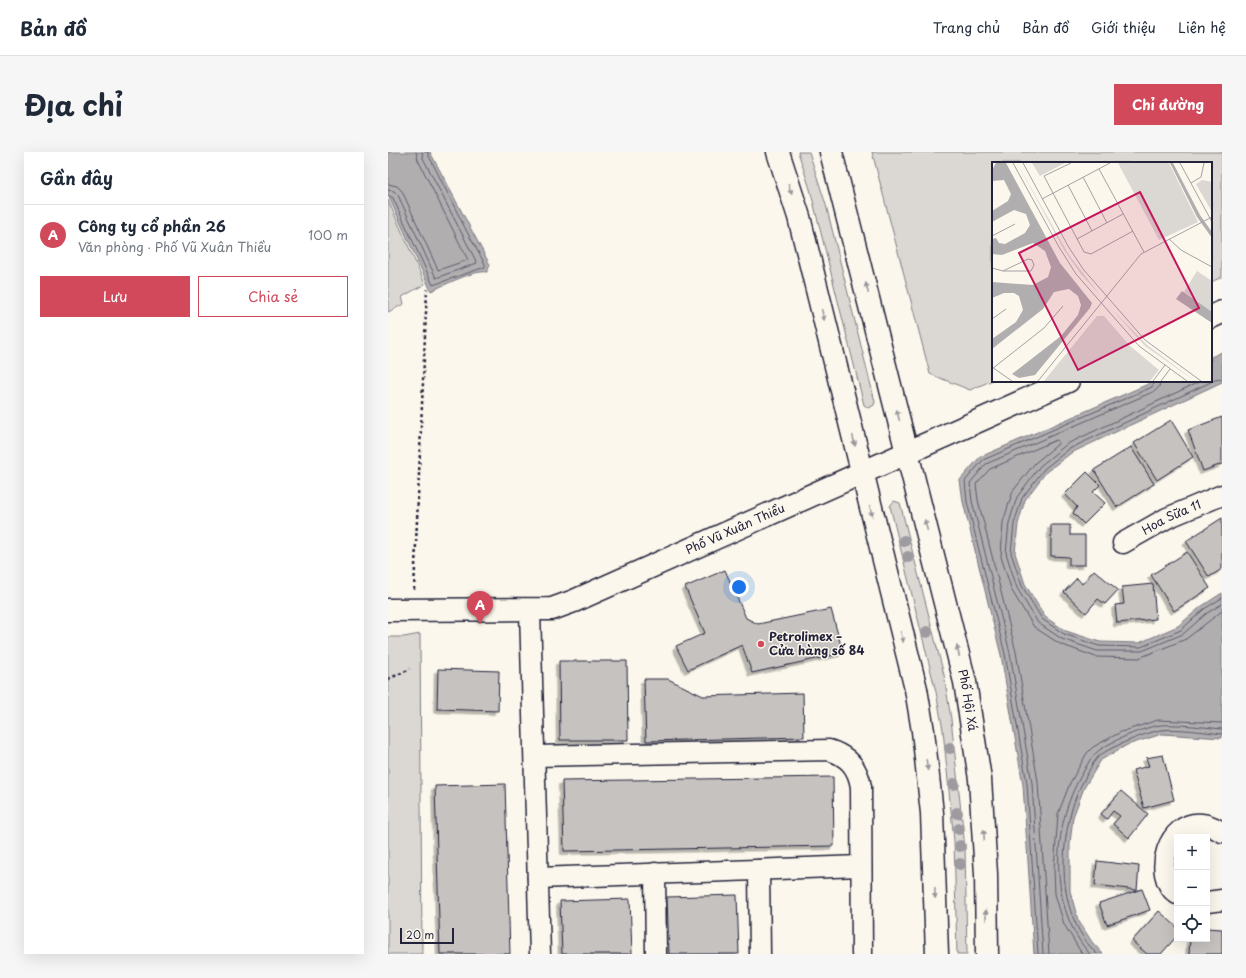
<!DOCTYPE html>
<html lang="vi">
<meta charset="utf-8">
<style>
:root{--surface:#fff;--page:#f6f6f7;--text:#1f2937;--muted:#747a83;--line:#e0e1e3;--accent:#d1495b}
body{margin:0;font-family:"Playpen Sans",sans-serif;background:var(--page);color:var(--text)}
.controls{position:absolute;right:12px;bottom:12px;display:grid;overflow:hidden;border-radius:0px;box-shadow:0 4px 16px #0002}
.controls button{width:36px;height:36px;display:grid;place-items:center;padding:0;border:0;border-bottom:1px solid var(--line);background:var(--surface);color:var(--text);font:20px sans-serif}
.scale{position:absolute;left:12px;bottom:10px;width:54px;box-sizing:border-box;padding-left:4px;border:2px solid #22223b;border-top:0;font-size:11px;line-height:14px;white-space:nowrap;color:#22223b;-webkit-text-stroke:3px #fbf7ec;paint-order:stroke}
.you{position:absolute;left:351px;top:435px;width:14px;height:14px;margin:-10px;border:3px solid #fff;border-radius:50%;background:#1a73e8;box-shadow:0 0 0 6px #1a73e833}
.badge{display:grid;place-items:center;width:26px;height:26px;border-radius:50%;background:var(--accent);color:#fff;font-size:13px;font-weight:700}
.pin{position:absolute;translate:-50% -33px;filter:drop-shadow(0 1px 2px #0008)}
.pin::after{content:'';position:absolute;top:21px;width:14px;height:12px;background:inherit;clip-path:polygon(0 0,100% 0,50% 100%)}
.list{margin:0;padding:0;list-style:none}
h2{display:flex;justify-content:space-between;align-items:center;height:52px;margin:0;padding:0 16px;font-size:17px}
h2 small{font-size:13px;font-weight:400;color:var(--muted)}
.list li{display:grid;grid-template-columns:26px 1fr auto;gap:12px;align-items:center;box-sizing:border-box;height:60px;padding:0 16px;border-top:1px solid var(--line)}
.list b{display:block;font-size:15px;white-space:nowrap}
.list p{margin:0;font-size:13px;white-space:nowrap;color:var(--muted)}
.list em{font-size:13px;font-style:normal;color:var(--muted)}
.actions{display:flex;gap:8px;padding:12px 16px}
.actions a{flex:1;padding:9px 0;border:1px solid var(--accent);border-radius:0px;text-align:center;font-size:14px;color:var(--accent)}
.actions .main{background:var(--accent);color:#fff}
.icon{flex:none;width:22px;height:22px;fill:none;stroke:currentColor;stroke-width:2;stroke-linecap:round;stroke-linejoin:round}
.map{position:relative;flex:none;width:834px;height:802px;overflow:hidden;border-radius:0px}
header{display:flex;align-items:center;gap:24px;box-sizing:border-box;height:56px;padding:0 20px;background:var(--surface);border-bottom:1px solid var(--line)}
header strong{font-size:19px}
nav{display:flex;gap:22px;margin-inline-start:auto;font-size:14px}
.intro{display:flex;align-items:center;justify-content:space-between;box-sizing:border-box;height:96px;padding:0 24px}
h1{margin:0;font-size:28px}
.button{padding:10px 18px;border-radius:0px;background:var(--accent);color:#fff;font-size:14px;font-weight:700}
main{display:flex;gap:24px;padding:0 24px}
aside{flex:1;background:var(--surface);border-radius:0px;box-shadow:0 4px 16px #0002}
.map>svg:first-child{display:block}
</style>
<header>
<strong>Bản đồ</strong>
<nav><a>Trang chủ</a><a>Bản đồ</a><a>Giới thiệu</a><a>Liên hệ</a></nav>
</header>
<div class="intro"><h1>Địa chỉ</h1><a class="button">Chỉ đường</a></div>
<main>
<aside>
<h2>Gần đây<small></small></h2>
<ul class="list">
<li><span class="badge">A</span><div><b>Công ty cổ phần 26</b><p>Văn phòng · Phố Vũ Xuân Thiều</p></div><em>100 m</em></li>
</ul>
<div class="actions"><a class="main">Lưu</a><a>Chia sẻ</a></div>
</aside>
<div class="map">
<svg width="834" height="802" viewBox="0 0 834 802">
<defs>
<filter id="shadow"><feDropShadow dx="-3.5" dy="3.5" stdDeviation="0" flood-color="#0004"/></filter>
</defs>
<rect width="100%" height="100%" fill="#fbf7ec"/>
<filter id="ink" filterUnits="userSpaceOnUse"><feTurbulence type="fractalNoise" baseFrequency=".025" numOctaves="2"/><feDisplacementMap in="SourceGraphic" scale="8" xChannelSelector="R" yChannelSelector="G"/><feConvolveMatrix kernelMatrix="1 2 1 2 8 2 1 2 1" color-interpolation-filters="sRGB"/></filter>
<g filter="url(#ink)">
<g fill="#dbd8d3" stroke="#7e7d87">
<path d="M410,0H421L438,53L487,250L486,253L481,256L476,253L422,37Z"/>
<path d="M484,0H834V125L823,130V11H605V228L582,238L542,222Z"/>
<path d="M0,48L37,132L14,145L16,152L0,160Z"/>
<path d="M506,349L512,351L556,523L563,567L577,696L579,802H569L566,689L555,578L548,540L502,354Z"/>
<path d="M32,482L34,802H0V485H16Z"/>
</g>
<g fill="#b1aeb0" stroke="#787681">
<path d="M0,0H42L102,113L99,120C85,118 57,133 43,139L0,43Z"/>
<path d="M834,200V230L683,301L658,320L637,348L630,372L627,401L637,432L657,465L678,479L712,490L751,491L790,474L814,454L834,441V586L774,582L739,593L713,608L696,636L685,665L682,692V739L690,768L704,790L715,802H646L635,633L613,503L575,350L572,328L592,305L767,229H823V205Z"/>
</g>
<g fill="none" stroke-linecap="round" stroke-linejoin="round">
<g stroke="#5b5a6a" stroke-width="1">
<path d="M0,32L9,34L14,39L50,118L80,108L30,8L28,0"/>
<path d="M0,38L6,39L10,43L48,126L89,111L35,6L34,0"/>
<path d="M0,43L5,46L45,133L97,115V112L79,80L39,0"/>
<path d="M834,227L827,228L681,297L656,317L634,346L626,372L623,401L634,434L654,467L676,482L711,494L753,495L793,478L816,457L834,446"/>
<path d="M813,229L679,292L652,314L629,345L621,371L618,401L629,436L650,471L674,487L709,499H754L795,482L819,461L834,452"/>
<path d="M650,802L639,632L617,502L579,350L577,329L595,308L764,235L767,229"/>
<path d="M655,802L644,631L622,501L584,349L582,331L598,312L767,239L771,235L772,229"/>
<path d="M661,802L650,630L628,500L590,348L588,332L602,317L668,288L670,289V292L647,311L625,339L615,370L613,405L624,439L646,475L672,492L708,505L751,506L798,487L834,459"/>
<path d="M694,802L676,772L667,742L666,717L670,662L682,631L699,601L705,595L733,580L770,568L834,571"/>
<path d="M702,802C660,756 663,674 694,622C698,616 701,607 707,602C717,591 759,574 773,573C793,572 814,575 834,577"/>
<path d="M709,802C700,793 692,782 687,770C668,730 675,663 697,626C701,620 704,611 710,605C719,596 760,580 773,578C791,576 816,580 834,582"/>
</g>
</g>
<g fill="#c6c2c0" stroke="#22223b" filter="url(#shadow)">
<path d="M834,265V312L815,319L800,278Z"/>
<path d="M783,268L805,305L769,328L746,291Z"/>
<path d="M743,295L766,332L729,355L706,318Z"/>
<path d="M699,320L712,333L705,340L717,351L696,372L685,361L689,355L677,342Z"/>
<path d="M834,366V417L821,425L798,389Z"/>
<path d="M663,373H682V383H697V413H681V405L663,404Z"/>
<path d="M799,400L822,436L786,459L763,423Z"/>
<path d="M337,418L358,466L370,472L443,457L455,501L364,521L354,493L300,518L288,494L317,481L297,435Z"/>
<path d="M706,418L730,438L717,452L710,447L698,461L676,440L689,426L694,432Z"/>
<path d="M765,432L768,467L729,471L727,453L736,452L734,435Z"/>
<path d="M171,509H239L240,588H172Z"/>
<path d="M50,517L111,519L110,559L49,557Z"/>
<path d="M256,527H280L315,544L415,541L416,585L258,589Z"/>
<path d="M775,603L786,648L756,656L745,618L761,614L758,606Z"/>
<path d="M445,625L446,694L176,699L174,629Z"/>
<path d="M117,632L122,802H52L47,634Z"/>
<path d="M733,639L760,662L741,686L725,672L732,664L725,659L719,667L713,662Z"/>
<path d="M709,709L751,714L749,738L707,733Z"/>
<path d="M754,737L762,758L719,773L711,751Z"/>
<path d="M349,743L351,802H281L279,745Z"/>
<path d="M242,747L244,802H174L172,749Z"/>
<path d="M771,759L789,775V784L773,802H759L744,789Z"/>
<path d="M819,776L834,777V802H801L802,787H819Z"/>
</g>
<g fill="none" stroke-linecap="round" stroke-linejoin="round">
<defs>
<g id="minor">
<path id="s1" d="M735,391L779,366L834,343"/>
<path d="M142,459L152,802"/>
<path d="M147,604L441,598C460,604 470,615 473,635L474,802"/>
<path d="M371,718L372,802"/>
<path d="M267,721L268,802"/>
<path d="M150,726L473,714"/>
<path d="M789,742C763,723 780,668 814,672C821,672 828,677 834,680"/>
<path d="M819,750L834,748"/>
</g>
<g id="major">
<path d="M390,0L411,65L528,537L535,579L544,661L549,802"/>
<path id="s2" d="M443,0L577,530L592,627L598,722L599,802"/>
<path d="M823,165L834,160"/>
<path id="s3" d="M0,458L164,457L186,449L680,229"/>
</g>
</defs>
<use href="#minor" stroke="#22223b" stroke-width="23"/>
<use href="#major" stroke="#22223b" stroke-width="25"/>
<g stroke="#22223b" stroke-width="2.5" stroke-dasharray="3 3" stroke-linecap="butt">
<path d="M26,438L39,137"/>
<path d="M0,527L22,517"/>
</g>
<use href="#minor" stroke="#fbf7ec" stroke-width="20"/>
<use href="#major" stroke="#fbf7ec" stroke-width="22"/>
</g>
<g fill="#9d9ba0">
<circle cx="516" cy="389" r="6"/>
<circle cx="520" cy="405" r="6"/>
<circle cx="539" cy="480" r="6"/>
<circle cx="562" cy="596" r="6"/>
<circle cx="566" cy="632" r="6"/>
<circle cx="569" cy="661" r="6"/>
<circle cx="571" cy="677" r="6"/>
<circle cx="572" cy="694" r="6"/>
<circle cx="572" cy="712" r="6"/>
</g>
<defs><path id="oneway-solid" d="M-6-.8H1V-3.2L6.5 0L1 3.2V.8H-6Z"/></defs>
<g fill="#99979c">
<use href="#oneway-solid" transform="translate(402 37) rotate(73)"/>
<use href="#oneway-solid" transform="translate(479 136) rotate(-104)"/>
<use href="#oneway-solid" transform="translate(435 163) rotate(76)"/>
<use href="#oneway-solid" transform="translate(510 263) rotate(-104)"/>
<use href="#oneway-solid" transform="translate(466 289) rotate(77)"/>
<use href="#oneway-solid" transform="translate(483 359) rotate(76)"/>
<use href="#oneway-solid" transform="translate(538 373) rotate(-104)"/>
<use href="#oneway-solid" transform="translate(514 485) rotate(76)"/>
<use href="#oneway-solid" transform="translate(570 499) rotate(-104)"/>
<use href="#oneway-solid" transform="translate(539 613) rotate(82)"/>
<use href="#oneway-solid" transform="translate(596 683) rotate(-93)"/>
<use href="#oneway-solid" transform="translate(547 741) rotate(89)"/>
<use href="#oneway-solid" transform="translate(598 763) rotate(-91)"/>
</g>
</g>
<circle fill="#d1495b" stroke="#fbf7ec" stroke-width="1.5" cx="373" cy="492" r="4"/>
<g text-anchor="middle" stroke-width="3" stroke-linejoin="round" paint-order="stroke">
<g font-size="12" fill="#22223b" stroke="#fbf7ec">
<text dy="4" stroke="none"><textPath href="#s1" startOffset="55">Hoa Sữa 11</textPath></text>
<text dy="4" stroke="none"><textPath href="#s3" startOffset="364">Phố Vũ Xuân Thiều</textPath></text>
<text dy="4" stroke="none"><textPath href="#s2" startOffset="565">Phố Hội Xá</textPath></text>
</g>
<g font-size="12" font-weight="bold" fill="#22223b" stroke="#fbf7ec" text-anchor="start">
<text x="381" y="489">Petrolimex –<tspan x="381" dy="14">Cửa hàng số 84</tspan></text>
</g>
</g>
<g transform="translate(604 10)">
<rect width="220" height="220" fill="#fbf7ec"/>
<path d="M25,1L77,93L108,133L88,111L72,88ZM40,1H73L48,14ZM126,1H177L206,60L167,78ZM210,18L220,20V50L204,22ZM205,109L220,119V149H216L192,130ZM118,145L155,183L203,219L153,184ZM105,154H112L138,184L167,208L158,219H52Z" fill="#dbd8d3"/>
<path d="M4,1H14L68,101L100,141L98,146L43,213L27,216L20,212L69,174L86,153L89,143L86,134L77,127L62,130L51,147L0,187V177L24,160L31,148L27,134L22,131H12L0,136V120L41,123L56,115L59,105L53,89L41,81L10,93L0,92V77L4,76L7,81L13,82L33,71L38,63L34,52L22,48L0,60V49L16,39L19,32L12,18L0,19V8ZM178,1H181L208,53L220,70V76L205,55ZM190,129L220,150V161L184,137Z" fill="#b1aeb0"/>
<path fill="none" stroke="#a4a2a5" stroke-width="1" d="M21,1L67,85L84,112L147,184L195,219M31,1L76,84L91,107L153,178L209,219M79,1L52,14L92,90L99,92L141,69M188,1L220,60M107,7L152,90M91,15L115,61M199,21L209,15L212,1M76,23L100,69M50,37L118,1M0,74L23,62M85,77L131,52M177,77L189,88L220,105M0,106L11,109H39L42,103L40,98L36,97L11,109M0,157L14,147M0,205L20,219M0,207L52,166L71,144M46,219L149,92L220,55M161,219L173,203M169,219L178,207"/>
<path fill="#c2185b" fill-opacity="0.15" stroke="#c2185b" stroke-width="2" d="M148,30L207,146L86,208L27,91Z"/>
<rect width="220" height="220" fill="none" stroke="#22223b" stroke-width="2"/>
</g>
</svg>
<div class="controls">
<button>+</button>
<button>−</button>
<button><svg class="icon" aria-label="locate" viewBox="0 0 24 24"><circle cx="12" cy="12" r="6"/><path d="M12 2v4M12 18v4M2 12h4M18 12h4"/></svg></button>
</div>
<div class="scale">20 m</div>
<div class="you"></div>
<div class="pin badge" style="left:92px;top:472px">A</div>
</div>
</main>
